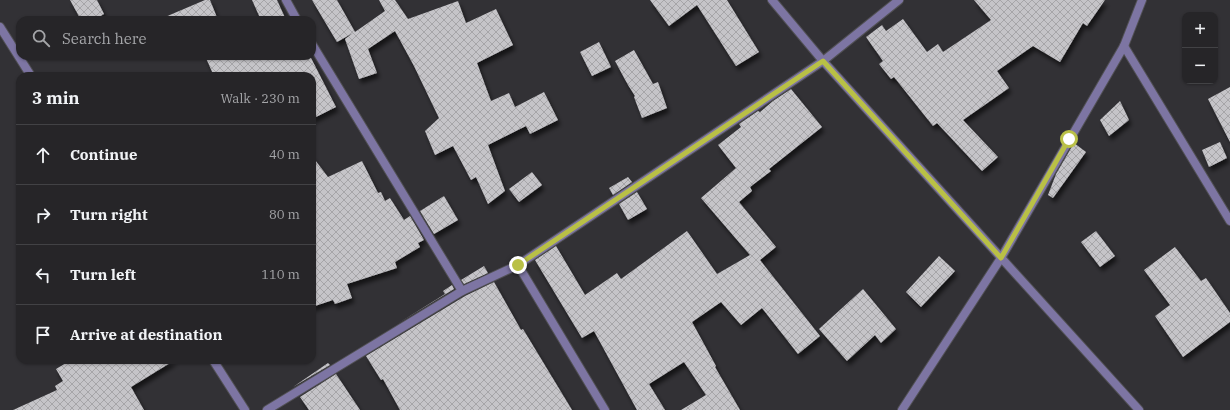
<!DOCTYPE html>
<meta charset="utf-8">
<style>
:root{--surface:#262528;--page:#2e2d30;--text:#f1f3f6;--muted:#a4a5a8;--line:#424245}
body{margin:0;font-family:"IBM Plex Serif",serif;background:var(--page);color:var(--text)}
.controls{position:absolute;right:12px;top:12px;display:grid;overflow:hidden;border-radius:8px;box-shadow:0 1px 3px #0004}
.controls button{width:36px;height:36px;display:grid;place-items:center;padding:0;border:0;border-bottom:1px solid var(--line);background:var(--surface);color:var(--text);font:20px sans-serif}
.stop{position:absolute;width:12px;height:12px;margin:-9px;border:3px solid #b9c046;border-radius:50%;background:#fff}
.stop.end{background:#b9c046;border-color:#fff;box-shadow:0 1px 4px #0008}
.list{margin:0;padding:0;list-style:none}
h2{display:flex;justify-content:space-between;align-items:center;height:52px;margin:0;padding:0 16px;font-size:17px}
h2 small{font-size:13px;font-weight:400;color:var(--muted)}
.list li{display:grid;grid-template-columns:26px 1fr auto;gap:12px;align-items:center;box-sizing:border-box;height:60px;padding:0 16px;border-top:1px solid var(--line)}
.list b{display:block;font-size:15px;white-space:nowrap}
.list em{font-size:13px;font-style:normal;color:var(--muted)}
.icon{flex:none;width:22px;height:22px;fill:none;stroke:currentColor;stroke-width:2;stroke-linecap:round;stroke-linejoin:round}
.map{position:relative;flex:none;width:1230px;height:410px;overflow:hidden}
.search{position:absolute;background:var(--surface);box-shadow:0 1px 3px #0004;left:16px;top:16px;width:300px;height:44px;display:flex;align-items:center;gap:10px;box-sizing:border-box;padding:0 14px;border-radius:12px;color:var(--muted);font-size:15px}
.panel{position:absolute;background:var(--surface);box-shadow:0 1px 3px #0004;left:16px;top:72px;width:300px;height:292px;border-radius:12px}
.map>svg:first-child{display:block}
</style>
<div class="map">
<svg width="1230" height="410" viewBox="0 0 1230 410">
<defs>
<pattern id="building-cross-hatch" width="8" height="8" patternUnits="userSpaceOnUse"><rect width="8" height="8" fill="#c5c4c8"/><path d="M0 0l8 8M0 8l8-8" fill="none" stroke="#a6a5a8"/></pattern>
<filter id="shadow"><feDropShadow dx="2.5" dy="4.5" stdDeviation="2" flood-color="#0009"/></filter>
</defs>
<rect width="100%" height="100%" fill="#323135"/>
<g fill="url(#building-cross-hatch)" filter="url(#shadow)">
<path d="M70,0H97L104,14L94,20H81Z"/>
<path d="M205,0H210L218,20H158Z"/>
<path d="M252,0H277L286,20H261Z"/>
<path d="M312,0H337L355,32L385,11L379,0H395L408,19L458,1L466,23L496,9L513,45L477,63L491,101L509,93L515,107L544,92L558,120L530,134L526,126L488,145L505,191L488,204L476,177L471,180L453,146L435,155L425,131L439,118L414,66L395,31L368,49L377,73L359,79L345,39L353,33L337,42Z"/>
<path d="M650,0H727L759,52L736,66L697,5L669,26Z"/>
<path d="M974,0H1105L1087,26L1083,23L1060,62L1033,46L997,71L1009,88L963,120L998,157L982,171L937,123L933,126L894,77L891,79L879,64L883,61L866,37L882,25L886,31L903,19L927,52L938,44L943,52L991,20Z"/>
<path d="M599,42L611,67L592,76L580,52Z"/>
<path d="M634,50L653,84L658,82L667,108L642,118L634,97L635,96L628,85L615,61Z"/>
<path d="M205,56H310L336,107L312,119V76H214Z"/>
<path d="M1230,87V142L1208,99Z"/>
<path d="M791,89L822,127L769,169L771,171L750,187L752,191L739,202L776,247L760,260L820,336L798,354L762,308L741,325L721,302L692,322L716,366L715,367L740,410H681L706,395L684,362L649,384L665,410H637L594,331L582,338L535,260L556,246L585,295L617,273L621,279L687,231L717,274L750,255L701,198L736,168L718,145L741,127L739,124L758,111L760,112L773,101Z"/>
<path d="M1120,101L1129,120L1109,136L1100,120Z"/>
<path d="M1220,142L1227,158L1209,167L1202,150Z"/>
<path d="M1074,143L1086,152L1053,198L1048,195L1056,174Z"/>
<path d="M312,156L328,177L362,161L378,193L381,192L385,201L390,198L404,220L410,216L424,240L418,243L420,247L395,262L397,268L347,284L352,298L335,304L333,300L312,307Z"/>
<path d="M532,172L542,185L519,202L509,189Z"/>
<path d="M628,177L632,182L613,195L609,188Z"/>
<path d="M637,192L647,209L628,220L619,204Z"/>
<path d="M444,196L458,220L434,234L420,211Z"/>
<path d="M1096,231L1115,256L1100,267L1081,242Z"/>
<path d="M1175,247L1201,281L1206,278L1230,313V322L1183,357L1155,316L1170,305L1144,270Z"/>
<path d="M939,256L955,271L921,307L906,292Z"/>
<path d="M484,266L488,273L464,284L461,280Z"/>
<path d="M494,282L521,330L523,329L572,410H400L383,379L381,380L366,356L465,296Z"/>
<path d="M452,285L454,289L397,324L445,294L443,291Z"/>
<path d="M863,289L896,329L881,343L875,335L847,361L819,329Z"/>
<path d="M71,360H175L131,387L144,410H13L57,390L55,386L63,381L56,369Z"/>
<path d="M328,363L330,365L293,387Z"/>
<path d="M336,374L360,410H309L300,397Z"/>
</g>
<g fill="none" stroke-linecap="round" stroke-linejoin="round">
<defs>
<g id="minor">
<path d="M286,0L297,20"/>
<path d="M772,0L823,61L1139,410"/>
<path d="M0,27L31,76"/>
<path d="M312,44L462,291"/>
<path d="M1124,46L1230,221"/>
<path d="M518,265L605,410"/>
<path d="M213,360L245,410"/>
<path d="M267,410L462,291L518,265L823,61L899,0"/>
<path d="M902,410L1001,258L1124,46L1142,0"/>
</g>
</defs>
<use href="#minor" stroke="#515054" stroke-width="10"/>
<use href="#minor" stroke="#7d75a3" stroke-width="8"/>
</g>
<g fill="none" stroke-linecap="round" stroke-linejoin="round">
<path stroke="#b9c046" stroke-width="5" d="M518,265L823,61L1001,258L1069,139"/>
</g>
</svg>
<div class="controls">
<button>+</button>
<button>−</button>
</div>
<div class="stop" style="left:1069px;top:139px"></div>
<div class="stop end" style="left:518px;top:265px"></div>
<div class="search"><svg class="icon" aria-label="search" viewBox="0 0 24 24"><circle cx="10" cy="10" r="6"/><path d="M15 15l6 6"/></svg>Search here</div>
<section class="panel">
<h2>3 min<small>Walk · 230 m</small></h2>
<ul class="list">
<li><svg class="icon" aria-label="ahead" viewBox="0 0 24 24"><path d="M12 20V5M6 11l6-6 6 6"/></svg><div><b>Continue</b></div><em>40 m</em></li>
<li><svg class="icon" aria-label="right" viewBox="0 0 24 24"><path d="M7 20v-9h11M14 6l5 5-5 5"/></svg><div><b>Turn right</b></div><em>80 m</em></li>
<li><svg class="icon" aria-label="left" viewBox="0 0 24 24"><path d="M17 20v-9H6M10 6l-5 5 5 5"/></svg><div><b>Turn left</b></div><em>110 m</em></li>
<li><svg class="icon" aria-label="arrive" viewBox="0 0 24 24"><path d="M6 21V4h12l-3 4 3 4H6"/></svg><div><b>Arrive at destination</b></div></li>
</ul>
</section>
</div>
